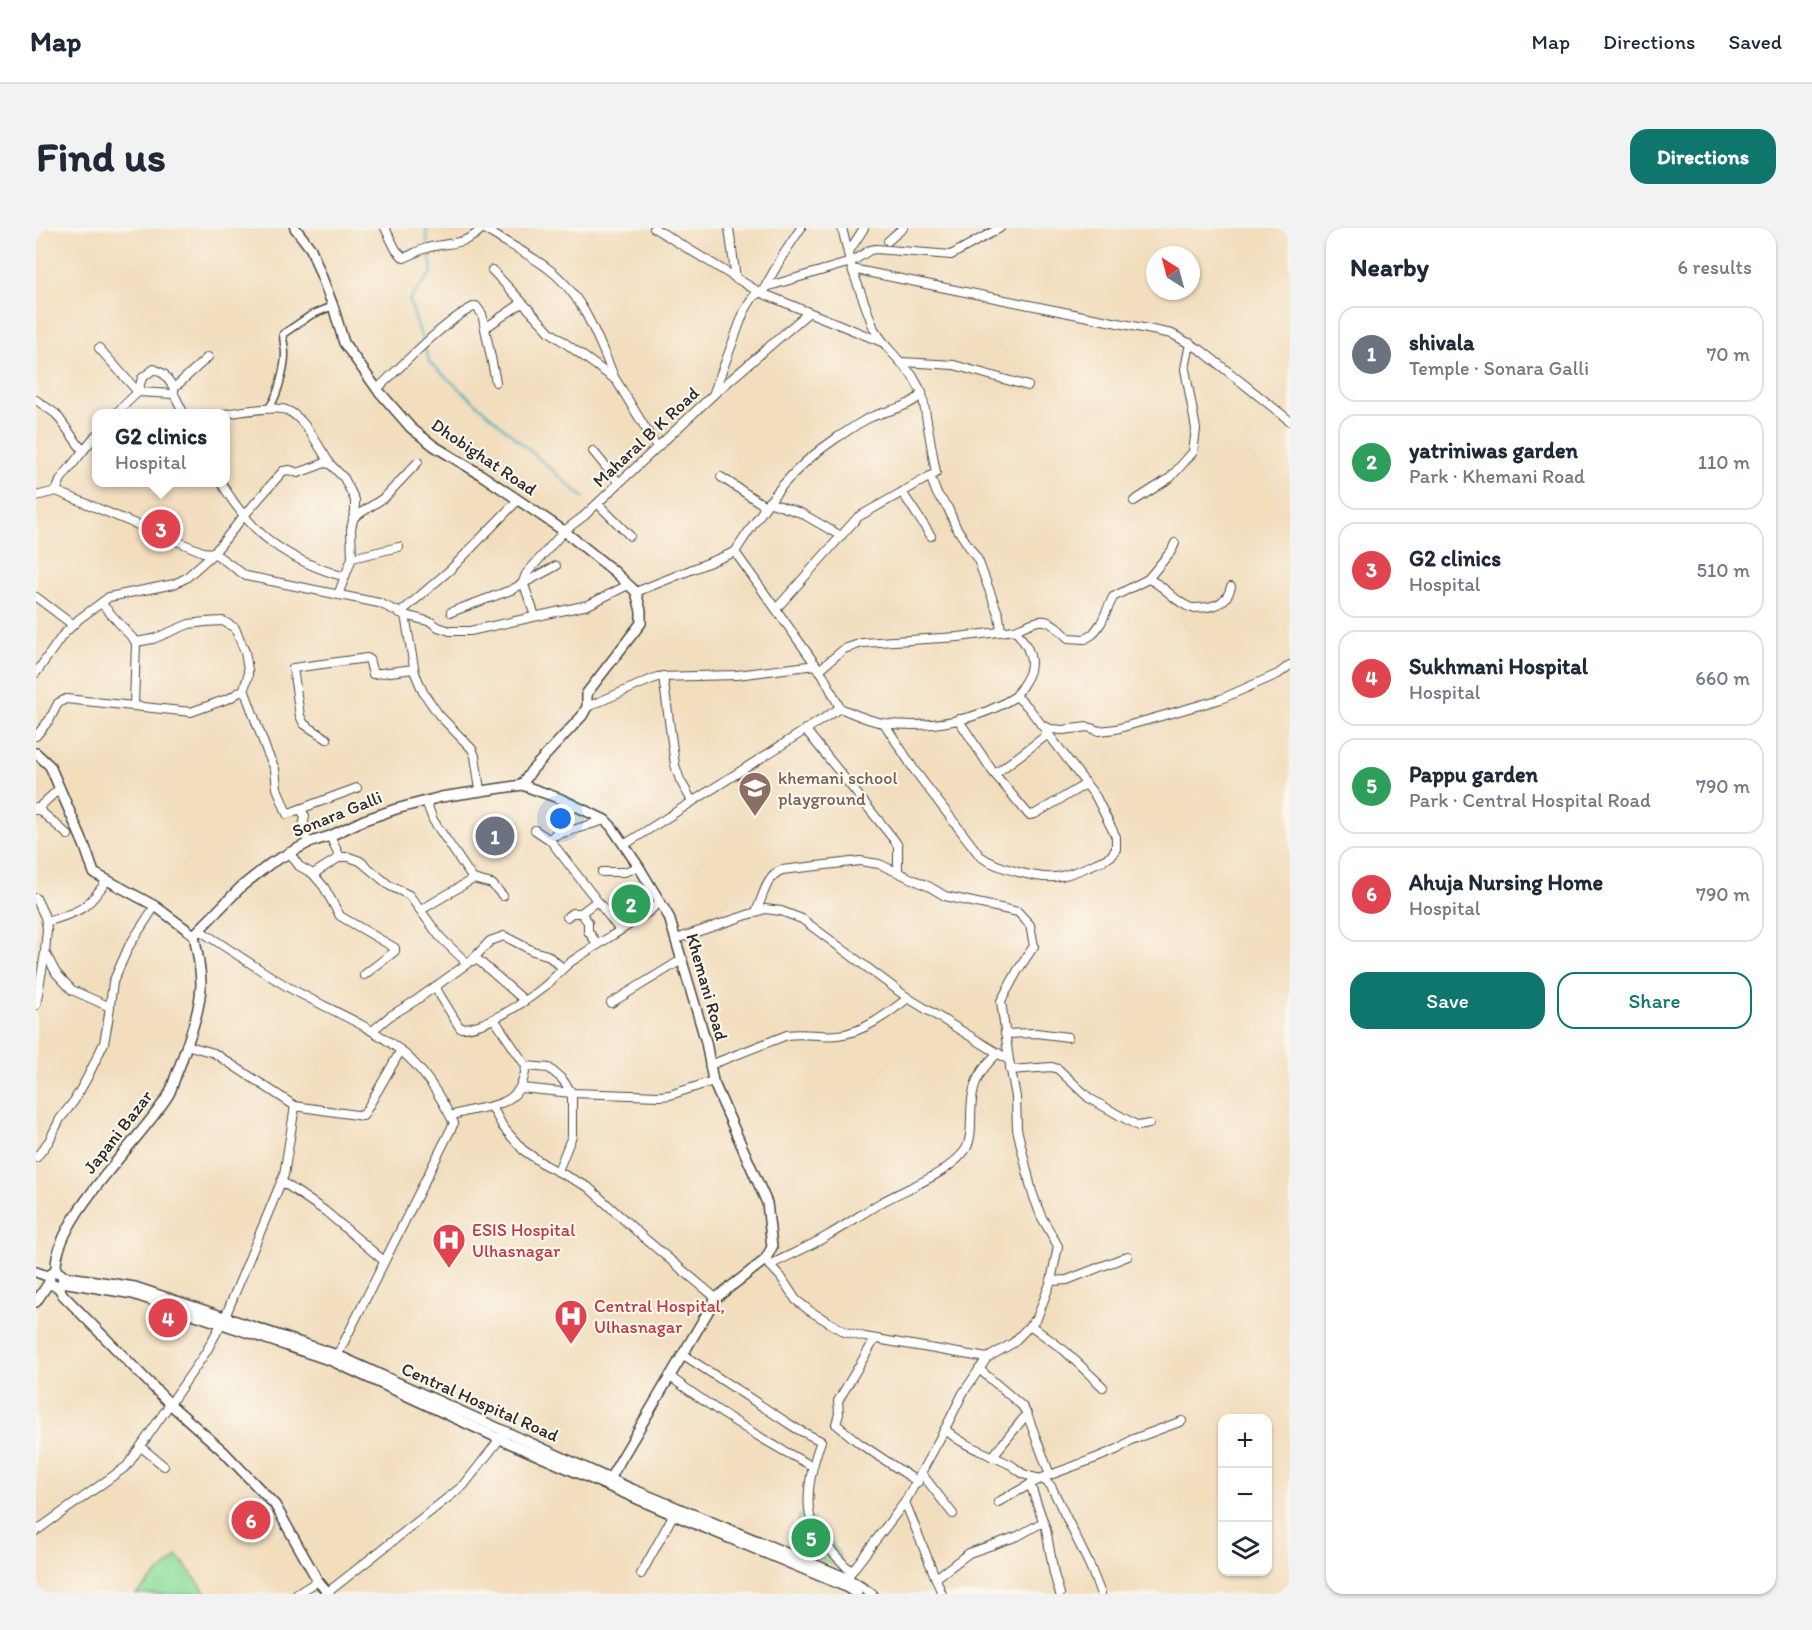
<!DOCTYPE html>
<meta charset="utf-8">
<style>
:root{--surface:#fff;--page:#f2f2f3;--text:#1f2937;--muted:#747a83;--line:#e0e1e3;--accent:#0f766e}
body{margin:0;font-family:Itim,sans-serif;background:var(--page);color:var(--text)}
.controls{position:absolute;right:18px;bottom:18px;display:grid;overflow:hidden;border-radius:12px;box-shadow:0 2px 4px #0004}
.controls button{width:54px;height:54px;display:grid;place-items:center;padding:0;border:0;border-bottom:2px solid var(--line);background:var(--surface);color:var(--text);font:30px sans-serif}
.compass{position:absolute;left:1110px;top:18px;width:54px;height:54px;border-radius:50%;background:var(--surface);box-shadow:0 2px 4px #0004;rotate:324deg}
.you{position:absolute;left:525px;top:591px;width:21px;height:21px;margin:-15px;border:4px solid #fff;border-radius:50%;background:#1a73e8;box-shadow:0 0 0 9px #1a73e833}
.badge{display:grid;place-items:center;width:39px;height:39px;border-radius:50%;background:var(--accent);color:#fff;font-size:20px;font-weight:700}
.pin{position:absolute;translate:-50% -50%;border:3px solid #fff;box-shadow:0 2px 6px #0006}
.popup{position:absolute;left:56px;top:181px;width:138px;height:78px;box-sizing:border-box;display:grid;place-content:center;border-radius:12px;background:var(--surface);filter:drop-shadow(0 2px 4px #0005);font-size:20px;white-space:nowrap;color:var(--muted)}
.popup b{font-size:22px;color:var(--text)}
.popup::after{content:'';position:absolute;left:50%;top:100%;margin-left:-12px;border:12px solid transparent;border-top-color:var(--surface)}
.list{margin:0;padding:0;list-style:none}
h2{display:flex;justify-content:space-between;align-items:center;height:78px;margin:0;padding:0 24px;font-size:26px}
h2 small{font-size:20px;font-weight:400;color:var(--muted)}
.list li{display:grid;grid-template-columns:39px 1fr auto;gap:18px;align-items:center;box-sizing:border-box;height:96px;margin:0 12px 12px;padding:0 12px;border:2px solid var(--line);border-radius:18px}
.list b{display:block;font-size:22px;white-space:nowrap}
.list p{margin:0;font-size:20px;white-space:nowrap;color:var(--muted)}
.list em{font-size:20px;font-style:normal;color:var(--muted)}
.actions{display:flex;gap:12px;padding:18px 24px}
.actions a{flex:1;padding:14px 0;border:2px solid var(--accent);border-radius:18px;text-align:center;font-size:21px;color:var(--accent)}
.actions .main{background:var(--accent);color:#fff}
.icon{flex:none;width:33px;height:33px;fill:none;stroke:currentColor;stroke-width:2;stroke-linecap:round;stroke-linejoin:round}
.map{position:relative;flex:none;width:1254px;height:1366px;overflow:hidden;border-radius:18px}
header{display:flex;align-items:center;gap:36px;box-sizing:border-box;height:84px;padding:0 30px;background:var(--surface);border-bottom:2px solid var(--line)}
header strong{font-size:28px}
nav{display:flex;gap:33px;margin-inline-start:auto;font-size:21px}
.intro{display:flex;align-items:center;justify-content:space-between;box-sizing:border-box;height:144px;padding:0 36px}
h1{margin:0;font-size:42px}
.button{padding:15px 27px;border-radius:18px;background:var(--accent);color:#fff;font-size:21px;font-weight:700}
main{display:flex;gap:36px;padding:0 36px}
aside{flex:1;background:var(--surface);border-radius:18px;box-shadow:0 2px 4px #0004}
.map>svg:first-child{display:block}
</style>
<header>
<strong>Map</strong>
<nav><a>Map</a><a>Directions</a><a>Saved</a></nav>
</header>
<div class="intro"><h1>Find us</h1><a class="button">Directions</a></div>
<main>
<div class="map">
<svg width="1254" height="1366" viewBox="0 0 1254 1366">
<rect width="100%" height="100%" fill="#fbf7ec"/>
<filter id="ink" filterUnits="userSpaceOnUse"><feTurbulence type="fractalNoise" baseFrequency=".0167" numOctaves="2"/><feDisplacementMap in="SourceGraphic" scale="12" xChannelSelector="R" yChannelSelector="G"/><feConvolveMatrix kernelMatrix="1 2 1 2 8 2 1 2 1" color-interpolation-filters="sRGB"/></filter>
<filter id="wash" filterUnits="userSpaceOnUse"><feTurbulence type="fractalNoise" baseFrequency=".008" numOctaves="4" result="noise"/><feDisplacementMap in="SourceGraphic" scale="24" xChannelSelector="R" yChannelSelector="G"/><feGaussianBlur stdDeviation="1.35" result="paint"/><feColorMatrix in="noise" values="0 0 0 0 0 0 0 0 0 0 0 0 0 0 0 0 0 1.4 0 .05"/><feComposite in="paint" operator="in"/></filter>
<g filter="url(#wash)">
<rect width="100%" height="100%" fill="#f2ddbd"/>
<g fill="#8ddd9d" stroke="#5c8464" stroke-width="1.5">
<path d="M599,656L613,680L588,695L576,673Z"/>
<path d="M764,1287L777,1292L776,1296L788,1300L803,1327L807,1340L754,1320Z"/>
<path d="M142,1328L171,1366H100Z"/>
</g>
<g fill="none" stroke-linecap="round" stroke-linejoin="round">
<g stroke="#41adc0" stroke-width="2">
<path d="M390,0L392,17"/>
<path d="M393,23L396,44L373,72L394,135L548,270"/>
</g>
</g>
</g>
<g filter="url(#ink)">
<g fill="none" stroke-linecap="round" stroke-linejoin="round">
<defs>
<path id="pedestrian" d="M231,181C241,174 249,138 249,126C249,119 247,113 247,106L275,87L297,78"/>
<g id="minor">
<path d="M349,0L360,22L368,30C376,27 383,22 391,20C411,14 431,18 446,0"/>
<path d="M447,0C468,14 490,24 510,39C547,65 562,111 579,151"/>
<path d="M618,0L723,64L846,114"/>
<path d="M693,0L700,51"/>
<path d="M852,13L867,0"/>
<path d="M812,25L828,0"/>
<path d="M816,41L1136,106L1165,122L1254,193"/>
<path d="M456,42L514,104L580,152L621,219"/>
<path d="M729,59L747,27L765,0"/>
<path d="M449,100L486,75"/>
<path d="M63,120L102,164"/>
<path d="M866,134L918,137L992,158"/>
<path d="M341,161C364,140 413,88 440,78L446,86L460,154"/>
<path d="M102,164L106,150L118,141L128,146L138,160"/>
<path d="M677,167L772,85"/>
<path d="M0,172L20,186L47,223L25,251L20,263"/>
<path d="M79,186L102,164L138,166"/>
<path d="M148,186L138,166V160L172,129"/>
<path d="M189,186C201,184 240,178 250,182C268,188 284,221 294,236"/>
<path d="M47,223L60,207"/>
<path d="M557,223L583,255"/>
<path d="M894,248L901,266L912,280L920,299L942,332L963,388L965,403"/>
<path d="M685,249L729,278"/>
<path d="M185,254C215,307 251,332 309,349"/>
<path d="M866,264L895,308"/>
<path d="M0,268L20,263L167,324L178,325L210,348L343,375L369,387L395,394L402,399L414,403H434L552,377L592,357"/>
<path d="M1098,273L1134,250L1157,224L1160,201L1149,141L1154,115"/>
<path d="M732,274L765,285L805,308"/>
<path d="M566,280L594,308"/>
<path d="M317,290L349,269L382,234"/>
<path d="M699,324C731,275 752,242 802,209C812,203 822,195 833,190C850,182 875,180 886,165"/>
<path d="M316,330L363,319"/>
<path d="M1112,351C1129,357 1139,375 1156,380C1175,380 1190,378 1195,359"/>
<path d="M600,364L699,324L787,447L804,480"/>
<path d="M0,369L37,397"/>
<path d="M65,375L73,369L138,356L150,350L178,325L207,289L247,243L254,242L262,245L289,235L294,236L308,250L319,272V283L315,301L316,330L302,367"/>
<path d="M740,381L822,289L900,245L886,165L876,147L851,119L838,101L816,41L806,0"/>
<path d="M415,384L475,362L520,338"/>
<path d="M364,385L415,341L482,272"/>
<path d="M369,387L379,445L387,464L403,487L436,521L439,528L444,562"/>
<path d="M499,388L487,354L490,346L528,303L548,288L677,167L708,84L717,69L733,58L815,34L834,22L840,21L915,27L964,0"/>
<path d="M979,402C1007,390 1010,387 1032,410L1049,411L1057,406L1065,395L1077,369L1112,351L1136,322L1139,315"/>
<path d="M783,442L808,421L826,415L922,409L979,402C988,413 998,426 994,442C993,450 984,460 980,468"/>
<path d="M0,445L26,408L43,391L65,375L100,414L117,411L153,396L169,394L187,393L199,400L209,424L212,442V448L208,461L231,524L239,541L241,560L251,586L264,581L269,588L267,600L272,615"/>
<path d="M627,448L639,537L644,552L656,573"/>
<path d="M98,477L100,414"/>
<path d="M551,479L621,449L701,447L780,437"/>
<path d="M922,491L957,544L993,587L999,586L1050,556"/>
<path d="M1005,497L1015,501L1027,502L1052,499L1063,503L1080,501L1185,471L1242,446L1254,437"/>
<path d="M769,501L859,613L862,618V644"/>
<path d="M0,508L14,491L22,475L30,471L155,484L194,470L208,461"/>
<path d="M291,511L268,496L264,488L257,440L331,430L333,431L337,446L378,441"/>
<path d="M959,546L1011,507"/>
<path d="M390,573L397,592L437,651L456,656L467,668"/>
<path d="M0,579L32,607"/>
<path d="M264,581L321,560"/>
<path d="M0,582L24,560"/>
<path d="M499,602L514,612L583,701"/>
<path d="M519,606L539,577"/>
<path d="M294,608L304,629"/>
<path d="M517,608L569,592"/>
<path d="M588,617L804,480C818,486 833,493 848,495C892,501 943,493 980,468L992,479L1060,569L1080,609V621L1075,628L1070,631C1055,637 1040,645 1025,648C1006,653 960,640 944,628L879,543L848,495"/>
<path d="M253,624L263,638L277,646L288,659L304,688L359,720V723L328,747"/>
<path d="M566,644H588L603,639"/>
<path d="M277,646L304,629H313L324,633L354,658L373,667L404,709L431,735"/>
<path d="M0,670L9,689L11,701L9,724L20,745L36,762L74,779"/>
<path d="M385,682L437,651"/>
<path d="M720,684C727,669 730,648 746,642L824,633L843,636L894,659L909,668L982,684L994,697L998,718L982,742L965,773L973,832"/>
<path d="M545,685L561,673"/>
<path d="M531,689L536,685H545L552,694V703L562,717"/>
<path d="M10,694C44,683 50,683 71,652"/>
<path d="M163,702C193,721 222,741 252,759C289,780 330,795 364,822C388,841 404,868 418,895L300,1130"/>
<path d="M640,711L729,681L745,683L766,691L872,770L973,832L980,869L981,901L996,964L1005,988L1022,1018L1015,1053L1001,1090L977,1115L951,1130L829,1109L809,1104L774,1083L760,1072L745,1049L729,1032"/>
<path d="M435,733L442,732L488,772"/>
<path d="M399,759L424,800C449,801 491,773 509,758C519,750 526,740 536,733C562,716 589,700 614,683L624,673"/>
<path d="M575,775L647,731"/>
<path d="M0,777L9,725"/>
<path d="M336,803L354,788L379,773L435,733L454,713L468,708L497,723L511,727L527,740"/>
<path d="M969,806L1000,805L1032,809"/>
<path d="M150,817L178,825L259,878"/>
<path d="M674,837L751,807C768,804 785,809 802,807C829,804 851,786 872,770"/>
<path d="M490,838L513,840L526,851L536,865V908L522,943"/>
<path d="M974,842L1016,839L1022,841L1053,870L1102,898L1113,896"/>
<path d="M485,860L536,865L624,868L634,867L677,853"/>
<path d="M456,879L467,899L487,922L509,937L552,959L607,1009L680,1070"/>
<path d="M415,888C448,875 485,885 490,838L458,791"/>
<path d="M0,930L13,913L24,891L38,873L51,850L68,815L72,793L77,754L93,718L119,678"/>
<path d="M245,953L289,983L348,1033"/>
<path d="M734,1037C753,1027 773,1019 791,1008C810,997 827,985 846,974C871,960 914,945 930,921C935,912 935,900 935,890C935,860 940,845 962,825"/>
<path d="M1015,1053L1031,1052L1092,1028"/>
<path d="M994,1097L1029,1123L1067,1159"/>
<path d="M839,1111L802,1173L803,1186L800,1196L823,1215L882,1254"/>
<path d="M646,1126L761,1201L785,1213C776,1237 766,1275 778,1300C786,1316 803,1330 815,1344"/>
<path d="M951,1130L927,1165L909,1201C928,1219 952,1225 975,1237C980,1240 984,1245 990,1247C1001,1251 1007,1249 1015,1258L1054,1338L1065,1366"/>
<path d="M943,1141L986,1178L991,1186L1014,1247"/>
<path d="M633,1148C679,1182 725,1212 776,1238"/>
<path d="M105,1219L128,1238"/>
<path d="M956,1229L991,1186"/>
<path d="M886,1246L917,1286"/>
<path d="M994,1256L1010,1301L1018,1346L1024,1366"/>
<path d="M869,1274L906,1366"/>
<path d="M962,1274L1006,1250L1060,1230L1082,1221L1095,1212L1146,1193"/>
<path d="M0,1303L91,1238L170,1124L189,1089L248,947L259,878L327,888L365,822"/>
<path d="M605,1346L640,1282"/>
<path d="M813,1347L869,1274L909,1201"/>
<path d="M900,1350L933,1325L982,1308L1007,1294"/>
<path d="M292,1364L428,1257L466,1208"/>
<path d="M261,1366L282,1353"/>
</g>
<g id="tertiary">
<path d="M259,0L275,21L297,78L308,115L341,161L375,200L398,218L444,246L528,303L579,344L600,364L605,383V395L551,465V479L546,488L495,543L486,557"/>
<path d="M0,525L14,538L49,619L58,645L119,678L158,707"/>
<path d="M158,707L206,658L235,635L272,615L294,608L328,592L360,581L405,569L486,557L525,571L569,592L575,598L603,639L633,689L670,814L677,853L731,975L736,1019L729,1032L680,1070L570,1257"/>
<path d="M0,1044L14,1049"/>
<path d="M20,1044C16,991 106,912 133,866C137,858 139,848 143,840C152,813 164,785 165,757C165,740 161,723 158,707"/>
<circle cx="20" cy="1051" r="7"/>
<path d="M26,1048L99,1059L301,1127L596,1261L811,1350L836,1366"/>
<path d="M26,1054L97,1066L296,1133L464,1211L638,1287L808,1358L821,1366"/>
<path d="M21,1057L27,1067L135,1177L187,1223L239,1277L282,1353L293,1366"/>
<path d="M0,1074L14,1053"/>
</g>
</defs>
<use href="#pedestrian" stroke="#494641" stroke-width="9"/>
<use href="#minor" stroke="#494641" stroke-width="10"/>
<use href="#tertiary" stroke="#494641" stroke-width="12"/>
<use href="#pedestrian" stroke="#fff" stroke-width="6"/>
<use href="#minor" stroke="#fff" stroke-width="8"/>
<use href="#tertiary" stroke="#fff" stroke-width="9"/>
</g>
</g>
<defs>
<symbol id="school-pin" viewBox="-11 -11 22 30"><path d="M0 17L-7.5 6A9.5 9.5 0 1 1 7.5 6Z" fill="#8d6e63" stroke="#fbf7ec"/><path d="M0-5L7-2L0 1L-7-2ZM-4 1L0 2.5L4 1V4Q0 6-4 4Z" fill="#fff"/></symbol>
<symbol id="hospital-pin" viewBox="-11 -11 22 30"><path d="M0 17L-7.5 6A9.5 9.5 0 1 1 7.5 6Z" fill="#e0444e" stroke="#fbf7ec"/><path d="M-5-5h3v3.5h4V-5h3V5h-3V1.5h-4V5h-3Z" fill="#fff"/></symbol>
</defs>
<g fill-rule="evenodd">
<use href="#school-pin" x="700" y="541" width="38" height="52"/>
<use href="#hospital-pin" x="394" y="993" width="38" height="52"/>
<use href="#hospital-pin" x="516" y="1069" width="38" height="52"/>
</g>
<g text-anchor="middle" stroke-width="4.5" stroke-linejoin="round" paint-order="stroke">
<g font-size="18" fill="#2b2b2b" stroke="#fbf7ec">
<text transform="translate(610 209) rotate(-43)" y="6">Maharal B K Road</text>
<text transform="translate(448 229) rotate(34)" y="6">Dhobighat Road</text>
<text transform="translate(301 586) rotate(-22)" y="6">Sonara Galli</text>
<text transform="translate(671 759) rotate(74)" y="6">Khemani Road</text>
<text transform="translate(82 904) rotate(-52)" y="6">Japani Bazar</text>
<text transform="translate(444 1174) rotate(24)" y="6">Central Hospital Road</text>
</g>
<g font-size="18" fill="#785e54" stroke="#fbf7ec" text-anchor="start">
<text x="742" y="556">khemani school<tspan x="742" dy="21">playground</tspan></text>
</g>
<g font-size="18" fill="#be3a42" stroke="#fbf7ec" text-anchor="start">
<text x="436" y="1008">ESIS Hospital<tspan x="436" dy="21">Ulhasnagar</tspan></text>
<text x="558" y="1084">Central Hospital,<tspan x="558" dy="21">Ulhasnagar</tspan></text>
</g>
</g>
</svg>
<div class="controls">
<button>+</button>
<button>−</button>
<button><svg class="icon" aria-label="layers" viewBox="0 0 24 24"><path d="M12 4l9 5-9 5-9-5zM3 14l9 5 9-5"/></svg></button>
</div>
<svg class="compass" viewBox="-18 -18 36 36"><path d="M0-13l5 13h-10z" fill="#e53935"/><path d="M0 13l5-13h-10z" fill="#747a83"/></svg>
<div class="you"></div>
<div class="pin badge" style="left:459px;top:608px;background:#6b7280">1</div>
<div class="pin badge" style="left:595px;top:676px;background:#2e9e5b">2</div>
<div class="pin badge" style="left:125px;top:301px;background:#e0444e">3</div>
<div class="popup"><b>G2 clinics</b>Hospital</div>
<div class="pin badge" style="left:132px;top:1090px;background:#e0444e">4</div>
<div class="pin badge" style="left:775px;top:1310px;background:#2e9e5b">5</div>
<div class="pin badge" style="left:215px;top:1292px;background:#e0444e">6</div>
</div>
<aside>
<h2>Nearby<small>6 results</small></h2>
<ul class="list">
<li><span class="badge" style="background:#6b7280">1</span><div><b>shivala</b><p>Temple · Sonara Galli</p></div><em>70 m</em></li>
<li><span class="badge" style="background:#2e9e5b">2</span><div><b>yatriniwas garden</b><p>Park · Khemani Road</p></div><em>110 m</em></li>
<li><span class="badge" style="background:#e0444e">3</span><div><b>G2 clinics</b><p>Hospital</p></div><em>510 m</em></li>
<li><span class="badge" style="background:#e0444e">4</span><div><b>Sukhmani Hospital</b><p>Hospital</p></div><em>660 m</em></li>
<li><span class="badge" style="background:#2e9e5b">5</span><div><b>Pappu garden</b><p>Park · Central Hospital Road</p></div><em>790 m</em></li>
<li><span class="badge" style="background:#e0444e">6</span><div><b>Ahuja Nursing Home</b><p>Hospital</p></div><em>790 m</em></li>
</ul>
<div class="actions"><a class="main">Save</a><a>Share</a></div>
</aside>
</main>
